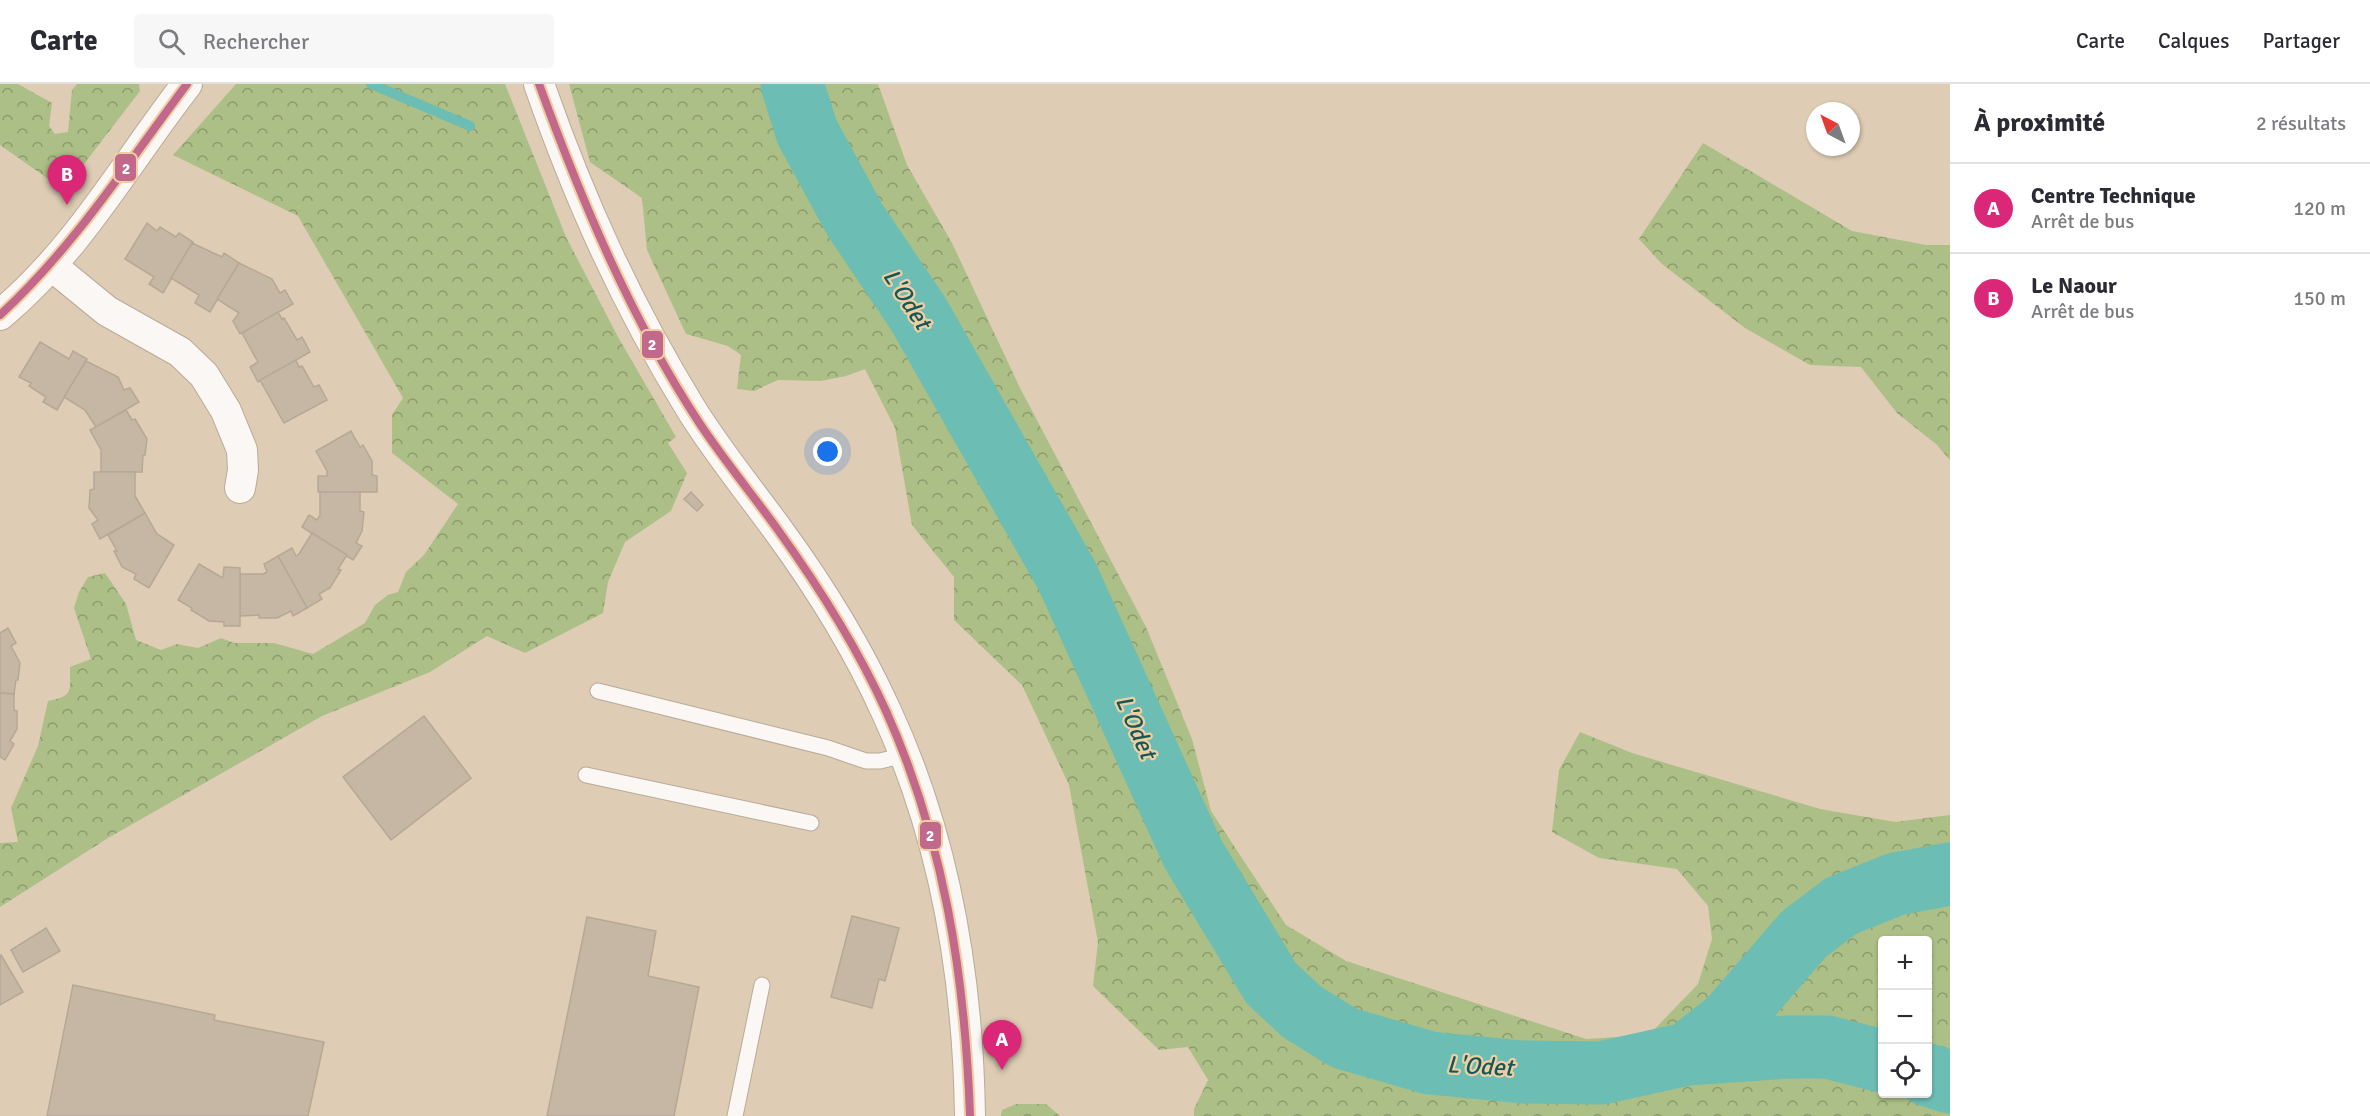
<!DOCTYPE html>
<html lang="fr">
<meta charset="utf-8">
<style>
:root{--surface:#fff;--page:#f7f7f7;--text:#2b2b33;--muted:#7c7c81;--line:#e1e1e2;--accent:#db2777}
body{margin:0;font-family:Signika,sans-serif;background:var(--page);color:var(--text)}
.controls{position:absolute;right:18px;bottom:18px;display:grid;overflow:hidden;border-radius:6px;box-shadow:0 2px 4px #0004}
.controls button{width:54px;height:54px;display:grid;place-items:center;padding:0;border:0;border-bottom:2px solid var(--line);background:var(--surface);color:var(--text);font:30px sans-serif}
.compass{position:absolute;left:1806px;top:18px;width:54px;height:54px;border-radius:50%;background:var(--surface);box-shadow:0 2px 4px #0004;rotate:319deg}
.you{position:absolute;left:828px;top:368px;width:21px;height:21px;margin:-15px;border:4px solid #fff;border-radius:50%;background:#1a73e8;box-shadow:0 0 0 9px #1a73e833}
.badge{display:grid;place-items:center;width:39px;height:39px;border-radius:50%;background:var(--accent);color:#fff;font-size:20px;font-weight:700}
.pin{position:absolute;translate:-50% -50px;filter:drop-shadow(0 2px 3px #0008)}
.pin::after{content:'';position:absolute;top:32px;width:21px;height:18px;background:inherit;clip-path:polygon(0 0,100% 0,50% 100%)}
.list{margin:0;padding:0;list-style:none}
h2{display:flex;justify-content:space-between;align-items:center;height:78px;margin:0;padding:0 24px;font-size:26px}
h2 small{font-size:20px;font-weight:400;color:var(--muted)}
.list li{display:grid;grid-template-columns:39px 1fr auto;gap:18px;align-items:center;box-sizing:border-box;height:90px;padding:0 24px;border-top:2px solid var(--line)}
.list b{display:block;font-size:22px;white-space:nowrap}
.list p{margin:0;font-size:20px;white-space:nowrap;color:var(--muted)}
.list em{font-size:20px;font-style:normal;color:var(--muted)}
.icon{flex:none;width:33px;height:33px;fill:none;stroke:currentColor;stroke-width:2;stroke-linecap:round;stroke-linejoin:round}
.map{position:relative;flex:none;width:1950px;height:1032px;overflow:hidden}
header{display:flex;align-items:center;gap:36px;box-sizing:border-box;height:84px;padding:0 30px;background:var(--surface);border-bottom:2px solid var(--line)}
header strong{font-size:28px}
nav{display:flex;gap:33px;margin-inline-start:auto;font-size:21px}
.search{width:420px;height:54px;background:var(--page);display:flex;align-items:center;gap:15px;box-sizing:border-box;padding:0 21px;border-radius:6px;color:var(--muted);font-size:22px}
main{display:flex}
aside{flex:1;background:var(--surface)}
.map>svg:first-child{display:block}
</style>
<header>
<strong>Carte</strong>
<div class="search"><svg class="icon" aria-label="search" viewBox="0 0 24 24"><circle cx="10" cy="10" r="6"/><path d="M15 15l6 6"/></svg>Rechercher</div>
<nav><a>Carte</a><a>Calques</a><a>Partager</a></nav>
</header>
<main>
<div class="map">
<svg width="1950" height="1032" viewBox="0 0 1950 1032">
<defs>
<pattern id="forest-crowns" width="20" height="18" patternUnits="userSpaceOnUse" patternTransform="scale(1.5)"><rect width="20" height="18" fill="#acbf86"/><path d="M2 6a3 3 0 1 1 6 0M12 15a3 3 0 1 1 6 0" fill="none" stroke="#8c9b6c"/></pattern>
</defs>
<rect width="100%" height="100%" fill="#deccb4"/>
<g fill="url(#forest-crowns)" fill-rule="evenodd">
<path d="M0,0H18L52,19L49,42L55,50L68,48L72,6L77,0H139L140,7L64,106L0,61Z"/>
<path d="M236,0H505L566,153L618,253L676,353L668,359L687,389L671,427L625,458L608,498L603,529L525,569L487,552L430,588L322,632L108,754L0,823V759L18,758L11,724L38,662L48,617C74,612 70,607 70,583L91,575L74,524L79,508L88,493L105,489L126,520L136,556L161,566L177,560L198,564L221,554L234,559H274L313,570L365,539L375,521L388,511L398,508L406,488L424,471L458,420L392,369V331L403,314L298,132L173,71Z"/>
<path d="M569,0H878L907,81L952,159L1020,304L1146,543L1192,655L1211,727L1286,841L1346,877L1586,955L1649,951L1698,900L1712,855L1708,822L1677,785L1599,774L1552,748L1559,686L1580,648L1632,669L1820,725L1895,738L1950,731V1032H1194V1025L1208,996L1188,963L1159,966L1093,902L1098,858L1069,701L1022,601L954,536V493L912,441L895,344L865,285L846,292L821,297L778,296L754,307L737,305L741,271L728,262L686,250L647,166L642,114L590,78ZM1882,856H1928V1010H1882Z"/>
<path d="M1703,59L1852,147L1926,161H1950V376L1936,360L1897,329L1861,283L1810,281L1745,244L1662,180L1639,155Z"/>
<path d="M1016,1020H1046L1060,1032H1001L1002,1026Z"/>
</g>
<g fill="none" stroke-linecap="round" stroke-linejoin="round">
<path stroke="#6cbdb4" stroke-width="10" d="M371,0L470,42"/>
<g stroke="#6cbdb4" stroke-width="63">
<path d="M792,0L807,48L855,136L919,231L1067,492L1193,770L1271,899L1302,928L1344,954L1430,979L1522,988L1601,989L1687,970L1729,937L1804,850L1841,822L1896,800L1950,790"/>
<path d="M1687,970L1788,963H1827L1882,977"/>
<path d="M1928,991L1950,998"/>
</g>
</g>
<g fill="#c6b7a4" stroke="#b6a896" stroke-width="1.5">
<path d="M147,139L157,147L160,143L176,153L179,149L193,158L163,209L149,200L154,193L125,175Z"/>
<path d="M192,159L222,173L224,169L239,179L210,228L195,219L199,211L171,194Z"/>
<path d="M239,179L272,195L280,209L285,206L293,220L240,250L233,237L239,229L217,215Z"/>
<path d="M278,228L282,235L284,234L297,256L302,253L310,268L258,298L250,283L258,278L242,249Z"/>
<path d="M40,258L69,275L73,267L87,275L57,326L43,318L46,313L29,302L31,299L19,293Z"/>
<path d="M296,276L299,283L302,282L314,303L319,301L327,316L284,339L260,296Z"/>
<path d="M86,277L118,293L124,306L130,304L139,318L96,343L85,326L64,313Z"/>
<path d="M126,326L132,336L135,335L147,355L145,371H143L142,388H101V366L90,346Z"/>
<path d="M351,347L360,363L363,361L372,377V391L377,392V408H318V392H327V387L316,367Z"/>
<path d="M94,388H135V412L145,429L100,455L92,440L98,436L89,424L90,406L94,405Z"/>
<path d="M320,408H360V427L364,428L362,447L356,459L362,462L353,476L302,443L309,431L317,436L320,431Z"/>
<path d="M691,408L703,421L697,427L684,415Z"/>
<path d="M145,429L157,450L174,461L149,504L134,495L136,490L122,483L114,467H117L108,451Z"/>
<path d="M312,449L347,471L338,485L341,486L330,504L319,510L322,515L307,524L278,472L292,464L296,472L299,470Z"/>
<path d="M278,472L307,524L293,532L291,527L277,534H259V531L240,532V490H263L267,488L264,480Z"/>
<path d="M199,480L221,493H223L224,483L240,484V542H224V538L209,537L191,526L192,524L178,516Z"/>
<path d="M8,544L16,559L11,562L20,579L18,596H16L14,610L0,609V549Z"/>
<path d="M0,609L14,610V626L17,627V645L10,657L14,660L5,676L0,673Z"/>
<path d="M424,632L471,694L391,756L343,693Z"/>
<path d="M852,832L899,844L885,897L879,895L872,924L831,913Z"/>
<path d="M587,833L656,847L648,892L699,903L674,1032H547Z"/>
<path d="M46,844L60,867L23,888L11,866Z"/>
<path d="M1,871L23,908L0,921V872Z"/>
<path d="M73,901L215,931L214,936L324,958L308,1032H47Z"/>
</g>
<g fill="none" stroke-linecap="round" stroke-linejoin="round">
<defs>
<g id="lane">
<path d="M598,607L828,664L866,677H880L905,671"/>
<path d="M586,691L811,739"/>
<path d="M735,1032L762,901"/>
</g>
<g id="street">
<path d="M539,0C580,117 626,219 691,325C717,367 749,406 778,446C819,502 857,563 886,627C945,754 968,892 970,1032"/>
<path d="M52,182L107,227L180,268L204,291L226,327L242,366L243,386L240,404"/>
<path d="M0,231C78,166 125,80 187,0"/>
</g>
</defs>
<use href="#lane" stroke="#b9ab98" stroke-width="17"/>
<use href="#street" stroke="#b9ab98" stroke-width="32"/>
<use href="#lane" stroke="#faf7f4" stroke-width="15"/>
<use href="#street" stroke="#faf7f4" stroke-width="30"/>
<defs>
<g id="bus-1">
<path d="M539,0C582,118 631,235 700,340C724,376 752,410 778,446C819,503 857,563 886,627C944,756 965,892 970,1032"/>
<path d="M0,231C74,163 127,80 187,0"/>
</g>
</defs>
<use href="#bus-1" stroke="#efcea3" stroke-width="12"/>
<use href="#bus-1" stroke="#c2688a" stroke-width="8"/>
</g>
<g text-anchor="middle" stroke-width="4.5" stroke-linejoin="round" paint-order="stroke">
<g font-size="24" font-style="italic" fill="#135857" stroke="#efcea3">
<text transform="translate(907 215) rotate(57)" y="8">L'Odet</text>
<text transform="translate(1136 643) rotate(66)" y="8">L'Odet</text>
<text transform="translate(1480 982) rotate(3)" y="8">L'Odet</text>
</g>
</g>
<g stroke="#efcea3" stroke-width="2">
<rect x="114" y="69" width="23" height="29" rx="6" fill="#c2688a"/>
<rect x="641" y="246" width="23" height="29" rx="6" fill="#c2688a"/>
<rect x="919" y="737" width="23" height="29" rx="6" fill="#c2688a"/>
</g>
<g font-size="16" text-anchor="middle" font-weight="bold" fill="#fff">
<text x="126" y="90">2</text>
<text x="652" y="266">2</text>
<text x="930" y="757">2</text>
</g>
</svg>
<div class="controls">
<button>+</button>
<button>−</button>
<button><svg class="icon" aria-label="locate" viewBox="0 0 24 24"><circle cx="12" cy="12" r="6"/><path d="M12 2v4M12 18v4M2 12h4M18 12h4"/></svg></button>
</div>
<svg class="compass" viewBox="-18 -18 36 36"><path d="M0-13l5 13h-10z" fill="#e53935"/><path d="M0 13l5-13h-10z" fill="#7c7c81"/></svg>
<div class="you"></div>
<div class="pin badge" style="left:1002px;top:986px">A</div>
<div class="pin badge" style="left:67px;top:121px">B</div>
</div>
<aside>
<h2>À proximité<small>2 résultats</small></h2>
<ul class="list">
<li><span class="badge">A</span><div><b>Centre Technique</b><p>Arrêt de bus</p></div><em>120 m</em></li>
<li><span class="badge">B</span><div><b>Le Naour</b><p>Arrêt de bus</p></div><em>150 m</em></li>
</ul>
</aside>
</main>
